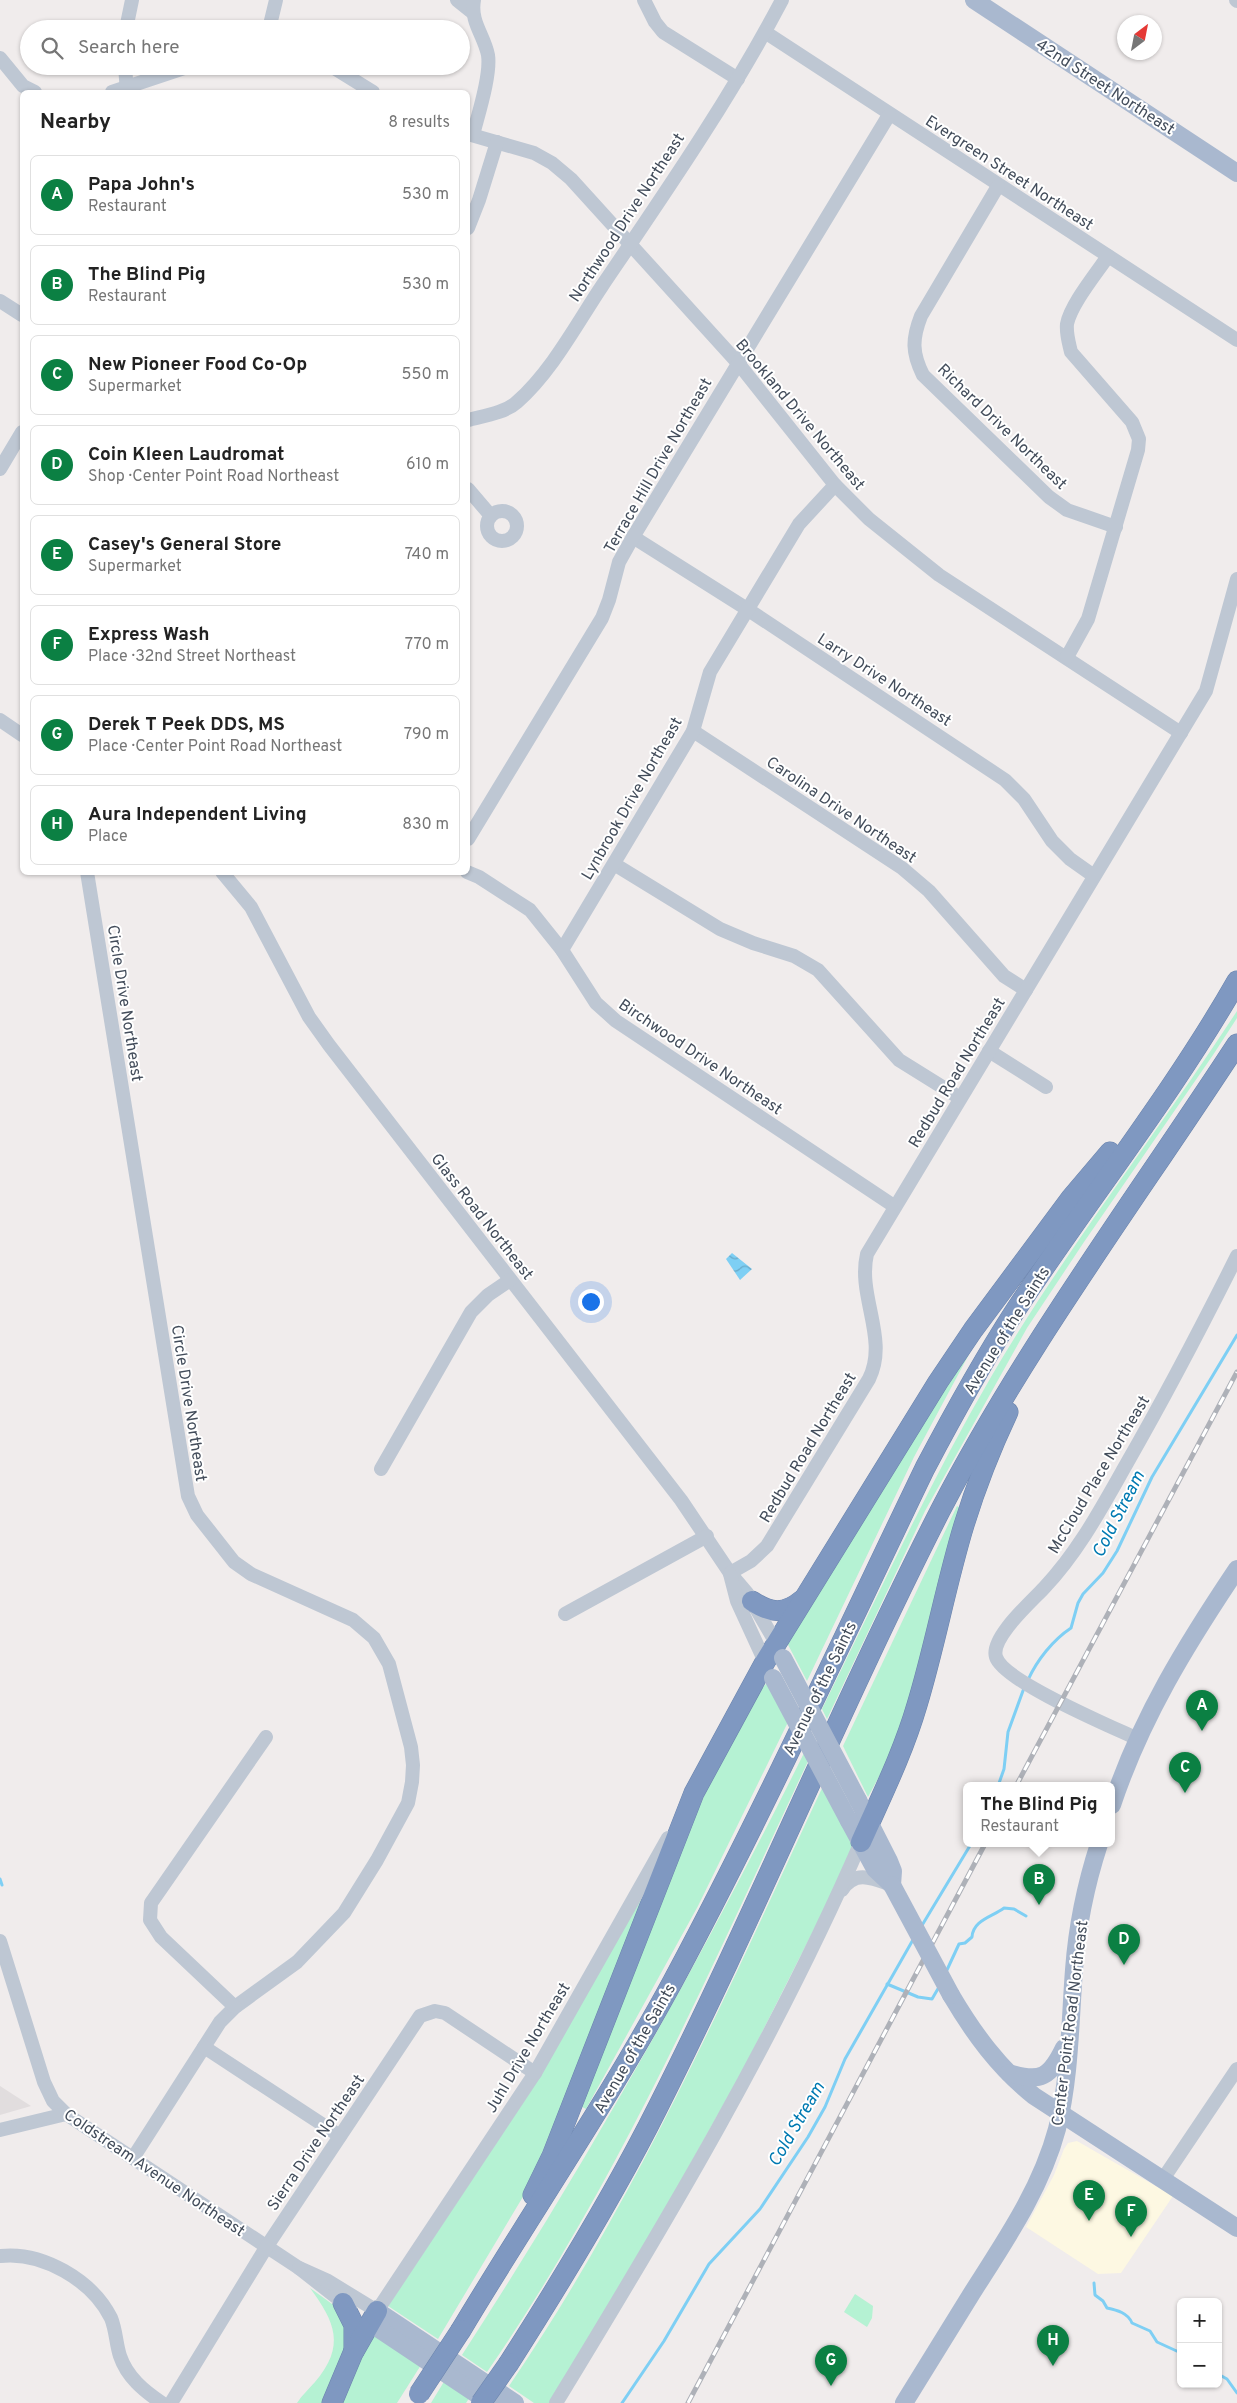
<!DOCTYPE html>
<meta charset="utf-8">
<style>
:root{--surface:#fff;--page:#f6f6f6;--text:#222;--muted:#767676;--line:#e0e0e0;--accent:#0b8043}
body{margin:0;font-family:Overpass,sans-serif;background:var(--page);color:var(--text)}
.controls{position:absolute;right:15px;bottom:15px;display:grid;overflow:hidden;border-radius:8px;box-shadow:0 1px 4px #0004}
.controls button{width:45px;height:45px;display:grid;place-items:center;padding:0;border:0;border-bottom:1px solid var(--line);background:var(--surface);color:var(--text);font:25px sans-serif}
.compass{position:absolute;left:1117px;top:15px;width:45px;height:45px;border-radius:50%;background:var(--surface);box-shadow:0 1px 4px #0004;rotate:32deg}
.you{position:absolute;left:590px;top:1301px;width:18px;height:18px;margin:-12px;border:4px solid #fff;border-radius:50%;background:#1a73e8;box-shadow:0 0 0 8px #1a73e833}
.badge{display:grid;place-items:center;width:32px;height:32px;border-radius:50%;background:var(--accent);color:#fff;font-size:16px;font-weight:700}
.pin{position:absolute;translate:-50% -41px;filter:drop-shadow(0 1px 2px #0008)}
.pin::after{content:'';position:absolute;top:26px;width:18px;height:15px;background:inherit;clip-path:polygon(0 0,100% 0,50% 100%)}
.popup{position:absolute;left:963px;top:1782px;width:152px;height:65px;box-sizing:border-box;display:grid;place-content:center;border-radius:8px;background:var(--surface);filter:drop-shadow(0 1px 4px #0005);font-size:16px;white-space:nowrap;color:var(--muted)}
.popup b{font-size:19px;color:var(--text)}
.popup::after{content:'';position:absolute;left:50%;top:100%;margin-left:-10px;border:10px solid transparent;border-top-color:var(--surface)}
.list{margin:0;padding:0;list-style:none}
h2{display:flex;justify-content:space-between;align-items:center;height:65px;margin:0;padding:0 20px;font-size:21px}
h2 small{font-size:16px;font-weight:400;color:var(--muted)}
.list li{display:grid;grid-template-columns:32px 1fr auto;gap:15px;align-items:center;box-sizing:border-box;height:80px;margin:0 10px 10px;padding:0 10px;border:1px solid var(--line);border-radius:8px}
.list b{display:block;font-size:19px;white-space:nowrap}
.list p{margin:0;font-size:16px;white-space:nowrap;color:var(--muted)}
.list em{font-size:16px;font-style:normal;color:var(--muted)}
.icon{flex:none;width:28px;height:28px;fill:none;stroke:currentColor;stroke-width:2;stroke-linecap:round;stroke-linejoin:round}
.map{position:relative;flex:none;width:1237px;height:2403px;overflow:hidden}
.search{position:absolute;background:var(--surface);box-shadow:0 1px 4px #0004;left:20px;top:20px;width:450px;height:55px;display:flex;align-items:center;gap:12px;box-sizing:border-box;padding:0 18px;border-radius:28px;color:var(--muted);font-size:19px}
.panel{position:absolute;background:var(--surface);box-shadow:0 1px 4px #0004;left:20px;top:90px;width:450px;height:785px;border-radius:8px}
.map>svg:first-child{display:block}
</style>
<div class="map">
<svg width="1237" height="2403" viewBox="0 0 1237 2403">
<defs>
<pattern id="water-waves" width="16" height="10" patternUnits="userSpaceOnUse" patternTransform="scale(1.25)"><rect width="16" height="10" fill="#7ecff4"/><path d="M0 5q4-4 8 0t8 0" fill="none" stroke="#69aac9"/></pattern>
</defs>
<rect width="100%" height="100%" fill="#f0ecec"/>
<path fill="#fdf8e2" d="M1077,2141L1173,2196L1121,2273L1098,2274L1026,2227L1054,2175L1064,2149L1068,2143Z"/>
<path fill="#e1ddde" d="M0,2086L31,2106L0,2115Z"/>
<g fill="#b5f2d3">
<path d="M1237,1011V1018L1213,1055L1084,1242L1027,1328L925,1511L827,1719L822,1709C877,1598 928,1485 991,1377C1065,1250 1157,1134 1237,1011Z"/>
<path d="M974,1345L914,1457L807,1681L785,1639L860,1517Z"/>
<path d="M957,1506L962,1509L901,1736L868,1797L843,1746Z"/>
<path d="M766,1684H770L788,1722L698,1906L586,2109L580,2106C622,1998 661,1888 710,1783C725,1752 742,1708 766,1684Z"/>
<path d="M805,1751L809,1759C711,1968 619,2181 487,2372L462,2355C588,2160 702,1959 805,1751Z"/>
<path d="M823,1786L856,1846L745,2066L668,2204L550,2403H534L509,2386C638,2197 727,1992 823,1786Z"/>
<path d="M660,1865L527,2190L438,2339L388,2306L532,2089Z"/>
<path d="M310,2288L339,2309L350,2336L324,2403H297C302,2395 309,2389 315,2382C346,2346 335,2322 310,2288Z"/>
<path d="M855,2294L873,2306L872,2318L867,2327L844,2312Z"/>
<path d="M371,2333L421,2365L397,2403H338Z"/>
<path d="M445,2380L470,2397L466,2403H431Z"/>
</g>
<path fill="url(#water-waves)" d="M732,1253L752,1269L740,1280L726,1259Z"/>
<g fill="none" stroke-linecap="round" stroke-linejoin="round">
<g stroke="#7ecff4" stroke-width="3">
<path d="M1028,1680C1037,1660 1053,1640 1071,1628L1078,1603L1083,1594L1103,1573L1117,1551L1152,1477L1237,1335"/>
<path d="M998,1786L1004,1769L1008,1732L1024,1688"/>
<path d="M0,1879L2,1885"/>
<path d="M921,1927L971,1844"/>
<path d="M946,1972L959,1944L965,1943L972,1937C973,1920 992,1917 1004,1908L1014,1909L1026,1916"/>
<path d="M887,1984L918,1997L932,1999L939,1987"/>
<path d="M1094,2283L1095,2295L1103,2301L1107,2308C1117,2310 1128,2313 1132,2323L1150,2331L1157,2342L1181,2353"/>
<path d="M1218,2374L1227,2379L1237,2393"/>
<path d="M622,2403L664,2341L709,2264L760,2209L808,2137L825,2107L845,2059L914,1938"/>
</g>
<defs>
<g id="highway">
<path d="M752,1601C770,1613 784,1615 802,1600"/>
<path d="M861,1842C881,1797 903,1753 917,1705C935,1646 946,1584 964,1525C976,1486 991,1448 1008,1412"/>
<path d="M533,2195L552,2156L694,1793L765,1662L938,1382L973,1330L1071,1198L1110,1152"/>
<path d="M343,2303L354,2325V2351"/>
<path d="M461,2330C531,2213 608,2101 673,1981C763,1813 842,1640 925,1468C953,1415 982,1362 1015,1311C1087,1201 1172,1095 1237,981"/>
<path d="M509,2363C562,2280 614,2195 658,2107C757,1911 840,1707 940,1511C1025,1347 1136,1199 1237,1044"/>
<path d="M332,2403L353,2353L377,2311"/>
</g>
</defs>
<use href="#highway" stroke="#6a83ac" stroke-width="21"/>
<g stroke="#bec7d3" stroke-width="14">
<path d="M457,0L472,12"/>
<path d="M644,0L655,22L663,32L738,79"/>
<path d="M1236,0L1237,1"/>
<path d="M126,29L132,0"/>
<path d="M269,29L276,0"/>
<path d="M765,32L1237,340"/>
<path d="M0,58L23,86L35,92"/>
<path d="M125,66L127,92"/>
<path d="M331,66L373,92"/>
<path d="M112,92L190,66"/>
<path d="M468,134L534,153L552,163L571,179L738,363L835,485L869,519L939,575L1181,733"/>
<path d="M473,135C478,115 491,75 488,55C484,35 470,22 474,0"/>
<path d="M998,186L921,316C912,339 912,353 923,375L1049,497L1067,510L1116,527"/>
<path d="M468,228L479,200L497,142"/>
<path d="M0,301L22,315"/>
<path d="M468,420C483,416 505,413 517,402C552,371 576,325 602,286C665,193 730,99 782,0"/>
<path d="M0,469L22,432"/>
<path d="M468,489L491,516"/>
<circle cx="502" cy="526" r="15"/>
<path d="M633,537L747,609L1005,780L1024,799L1052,841L1070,859L1094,876"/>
<path d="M1067,657L1088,619L1138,450L1139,439L1132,422L1071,352C1069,343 1066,334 1067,324C1071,304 1096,274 1108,256"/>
<path d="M0,720L22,735"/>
<path d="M693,731L902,868L929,891L1004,976L1026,990"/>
<path d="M468,839L602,618L609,600L619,562L633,537L889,115"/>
<path d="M614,864L720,929L753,943L794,956L818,970L899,1060L960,1098"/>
<path d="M87,872L188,1496L197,1515L234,1562L251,1574L353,1620L374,1638L389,1664L411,1747L413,1765L412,1782L408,1803L377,1860L344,1913L297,1962L235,2007L220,2022L133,2158"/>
<path d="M222,872L251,907L309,1017L329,1045L681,1500L730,1573L747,1593L776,1643"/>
<path d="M467,872L479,877L530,910L562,950L596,1003L616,1021L894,1206"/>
<path d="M562,950L693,731L710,672L799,524L835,485"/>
<path d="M989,1051L1046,1087"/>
<path d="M381,1469L471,1312L488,1295L510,1280"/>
<path d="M730,1573L751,1561L767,1546L869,1379C889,1339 857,1296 867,1254L1206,691L1237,579"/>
<path d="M730,1574L737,1601L765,1662"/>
<path d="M565,1614L707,1536"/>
<path d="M1138,1739C1112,1727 1003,1681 996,1657C990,1638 1031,1602 1044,1588C1079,1551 1102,1507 1127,1463C1166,1395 1202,1326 1237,1256"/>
<path d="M842,1890C854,1871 870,1877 889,1884"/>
<path d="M0,1941L44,2082L53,2101L66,2114L299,2268L350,2308"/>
<path d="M235,2007L161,1937L150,1920L151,1903L266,1737"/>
<path d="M204,2047L340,2136"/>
<path d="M0,2130L66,2114"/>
<path d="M1163,2179L1237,2069"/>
<path d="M0,2256C42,2251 92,2280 111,2318C116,2330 116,2344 120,2356C127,2377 144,2391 162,2403"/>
<path d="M299,2268L328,2281L377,2311L535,2073L668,1838"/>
<path d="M171,2403L267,2246L420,2016L435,2011L445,2013L535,2073"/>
<path d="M556,2403C667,2221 776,2038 861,1842"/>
</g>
<g stroke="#a9b8cf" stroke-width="18">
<path d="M974,0L1237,173"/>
<path d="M1112,1805C1141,1718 1186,1645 1237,1569"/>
<path d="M849,1821L875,1869L892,1885L893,1871L889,1861L858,1800"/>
<path d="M951,1995C974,2034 999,2068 1034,2096L1237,2228"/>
<path d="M1009,2073C1041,2083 1050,2077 1064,2048"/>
<path d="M377,2311L515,2403"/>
<path d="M370,2323L490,2403"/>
<path d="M904,2403C927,2366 949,2330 972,2293C1005,2241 1041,2189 1057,2129C1070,2078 1070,2022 1074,1970C1077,1928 1086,1884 1099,1844"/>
</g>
<use href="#highway" stroke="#7f98c1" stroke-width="20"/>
<defs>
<g id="rail">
<path d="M1016,1786L1237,1372"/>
<path d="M688,2403L985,1844"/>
</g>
</defs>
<use href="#rail" stroke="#aeb1b8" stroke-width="5"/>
<use href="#rail" stroke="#fff" stroke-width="3" stroke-dasharray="9" stroke-linecap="butt"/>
<defs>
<g id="highway-bridge">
<path d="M419,2394L461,2330"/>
<path d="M481,2403L509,2363"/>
</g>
</defs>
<use href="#highway-bridge" stroke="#6a83ac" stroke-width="21" stroke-linecap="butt"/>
<g stroke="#a9b8cf" stroke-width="18">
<path d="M783,1658L858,1800"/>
<path d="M773,1678L849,1821"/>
<path d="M892,1885L951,1995"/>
</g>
<use href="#highway-bridge" stroke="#7f98c1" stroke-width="20"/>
</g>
<g text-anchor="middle" stroke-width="4" stroke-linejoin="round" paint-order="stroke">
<g font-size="16" fill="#434d5b" stroke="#fff">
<text transform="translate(1106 86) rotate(33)" y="6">42nd Street Northeast</text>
<text transform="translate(1010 172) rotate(33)" y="6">Evergreen Street Northeast</text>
<text transform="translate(626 217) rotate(-57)" y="6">Northwood Drive Northeast</text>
<text transform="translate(801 414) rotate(50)" y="6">Brookland Drive Northeast</text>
<text transform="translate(1003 426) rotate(44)" y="6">Richard Drive Northeast</text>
<text transform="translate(657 465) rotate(-60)" y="6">Terrace Hill Drive Northeast</text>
<text transform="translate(885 679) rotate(33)" y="6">Larry Drive Northeast</text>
<text transform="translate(631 798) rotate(-60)" y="6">Lynbrook Drive Northeast</text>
<text transform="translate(842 809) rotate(34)" y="6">Carolina Drive Northeast</text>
<text transform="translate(126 1003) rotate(81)" y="6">Circle Drive Northeast</text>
<text transform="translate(701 1056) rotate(34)" y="6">Birchwood Drive Northeast</text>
<text transform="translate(956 1072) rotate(-59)" y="6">Redbud Road Northeast</text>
<text transform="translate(483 1216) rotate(52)" y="6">Glass Road Northeast</text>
<text transform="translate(1006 1330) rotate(-58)" y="6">Avenue of the Saints</text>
<text transform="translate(190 1403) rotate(81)" y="6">Circle Drive Northeast</text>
<text transform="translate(807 1447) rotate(-59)" y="6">Redbud Road Northeast</text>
<text transform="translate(1098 1474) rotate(-59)" y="6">McCloud Place Northeast</text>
<text transform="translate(819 1688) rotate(-64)" y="6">Avenue of the Saints</text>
<text transform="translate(1069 2023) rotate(-83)" y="6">Center Point Road Northeast</text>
<text transform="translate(527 2047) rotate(-59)" y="6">Juhl Drive Northeast</text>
<text transform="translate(634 2048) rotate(-60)" y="6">Avenue of the Saints</text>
<text transform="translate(315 2142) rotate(-56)" y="6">Sierra Drive Northeast</text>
<text transform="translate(155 2172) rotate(34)" y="6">Coldstream Avenue Northeast</text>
</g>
<g font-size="18" font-style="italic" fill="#007ab2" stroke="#fff">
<text transform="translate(1118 1514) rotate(-63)" y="6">Cold Stream</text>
<text transform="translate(796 2124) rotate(-60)" y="6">Cold Stream</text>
</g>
</g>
</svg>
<div class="controls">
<button>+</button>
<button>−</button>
</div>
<svg class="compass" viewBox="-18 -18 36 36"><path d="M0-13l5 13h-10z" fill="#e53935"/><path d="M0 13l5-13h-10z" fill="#767676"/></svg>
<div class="you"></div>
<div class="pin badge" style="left:1202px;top:1731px">A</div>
<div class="pin badge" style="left:1039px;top:1905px">B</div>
<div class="popup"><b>The Blind Pig</b>Restaurant</div>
<div class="pin badge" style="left:1185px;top:1793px">C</div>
<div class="pin badge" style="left:1124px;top:1965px">D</div>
<div class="pin badge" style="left:1089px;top:2221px">E</div>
<div class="pin badge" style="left:1131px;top:2237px">F</div>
<div class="pin badge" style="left:831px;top:2386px">G</div>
<div class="pin badge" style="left:1053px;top:2366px">H</div>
<div class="search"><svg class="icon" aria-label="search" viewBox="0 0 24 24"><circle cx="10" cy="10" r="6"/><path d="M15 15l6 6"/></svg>Search here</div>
<section class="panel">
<h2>Nearby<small>8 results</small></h2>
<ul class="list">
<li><span class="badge">A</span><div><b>Papa John's</b><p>Restaurant</p></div><em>530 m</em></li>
<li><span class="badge">B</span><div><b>The Blind Pig</b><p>Restaurant</p></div><em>530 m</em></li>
<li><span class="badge">C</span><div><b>New Pioneer Food Co-Op</b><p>Supermarket</p></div><em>550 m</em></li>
<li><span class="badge">D</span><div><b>Coin Kleen Laudromat</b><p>Shop · Center Point Road Northeast</p></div><em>610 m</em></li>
<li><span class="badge">E</span><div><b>Casey's General Store</b><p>Supermarket</p></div><em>740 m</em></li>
<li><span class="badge">F</span><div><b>Express Wash</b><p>Place · 32nd Street Northeast</p></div><em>770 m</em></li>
<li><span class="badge">G</span><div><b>Derek T Peek DDS, MS</b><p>Place · Center Point Road Northeast</p></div><em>790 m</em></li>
<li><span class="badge">H</span><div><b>Aura Independent Living</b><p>Place</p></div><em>830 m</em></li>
</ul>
</section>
</div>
